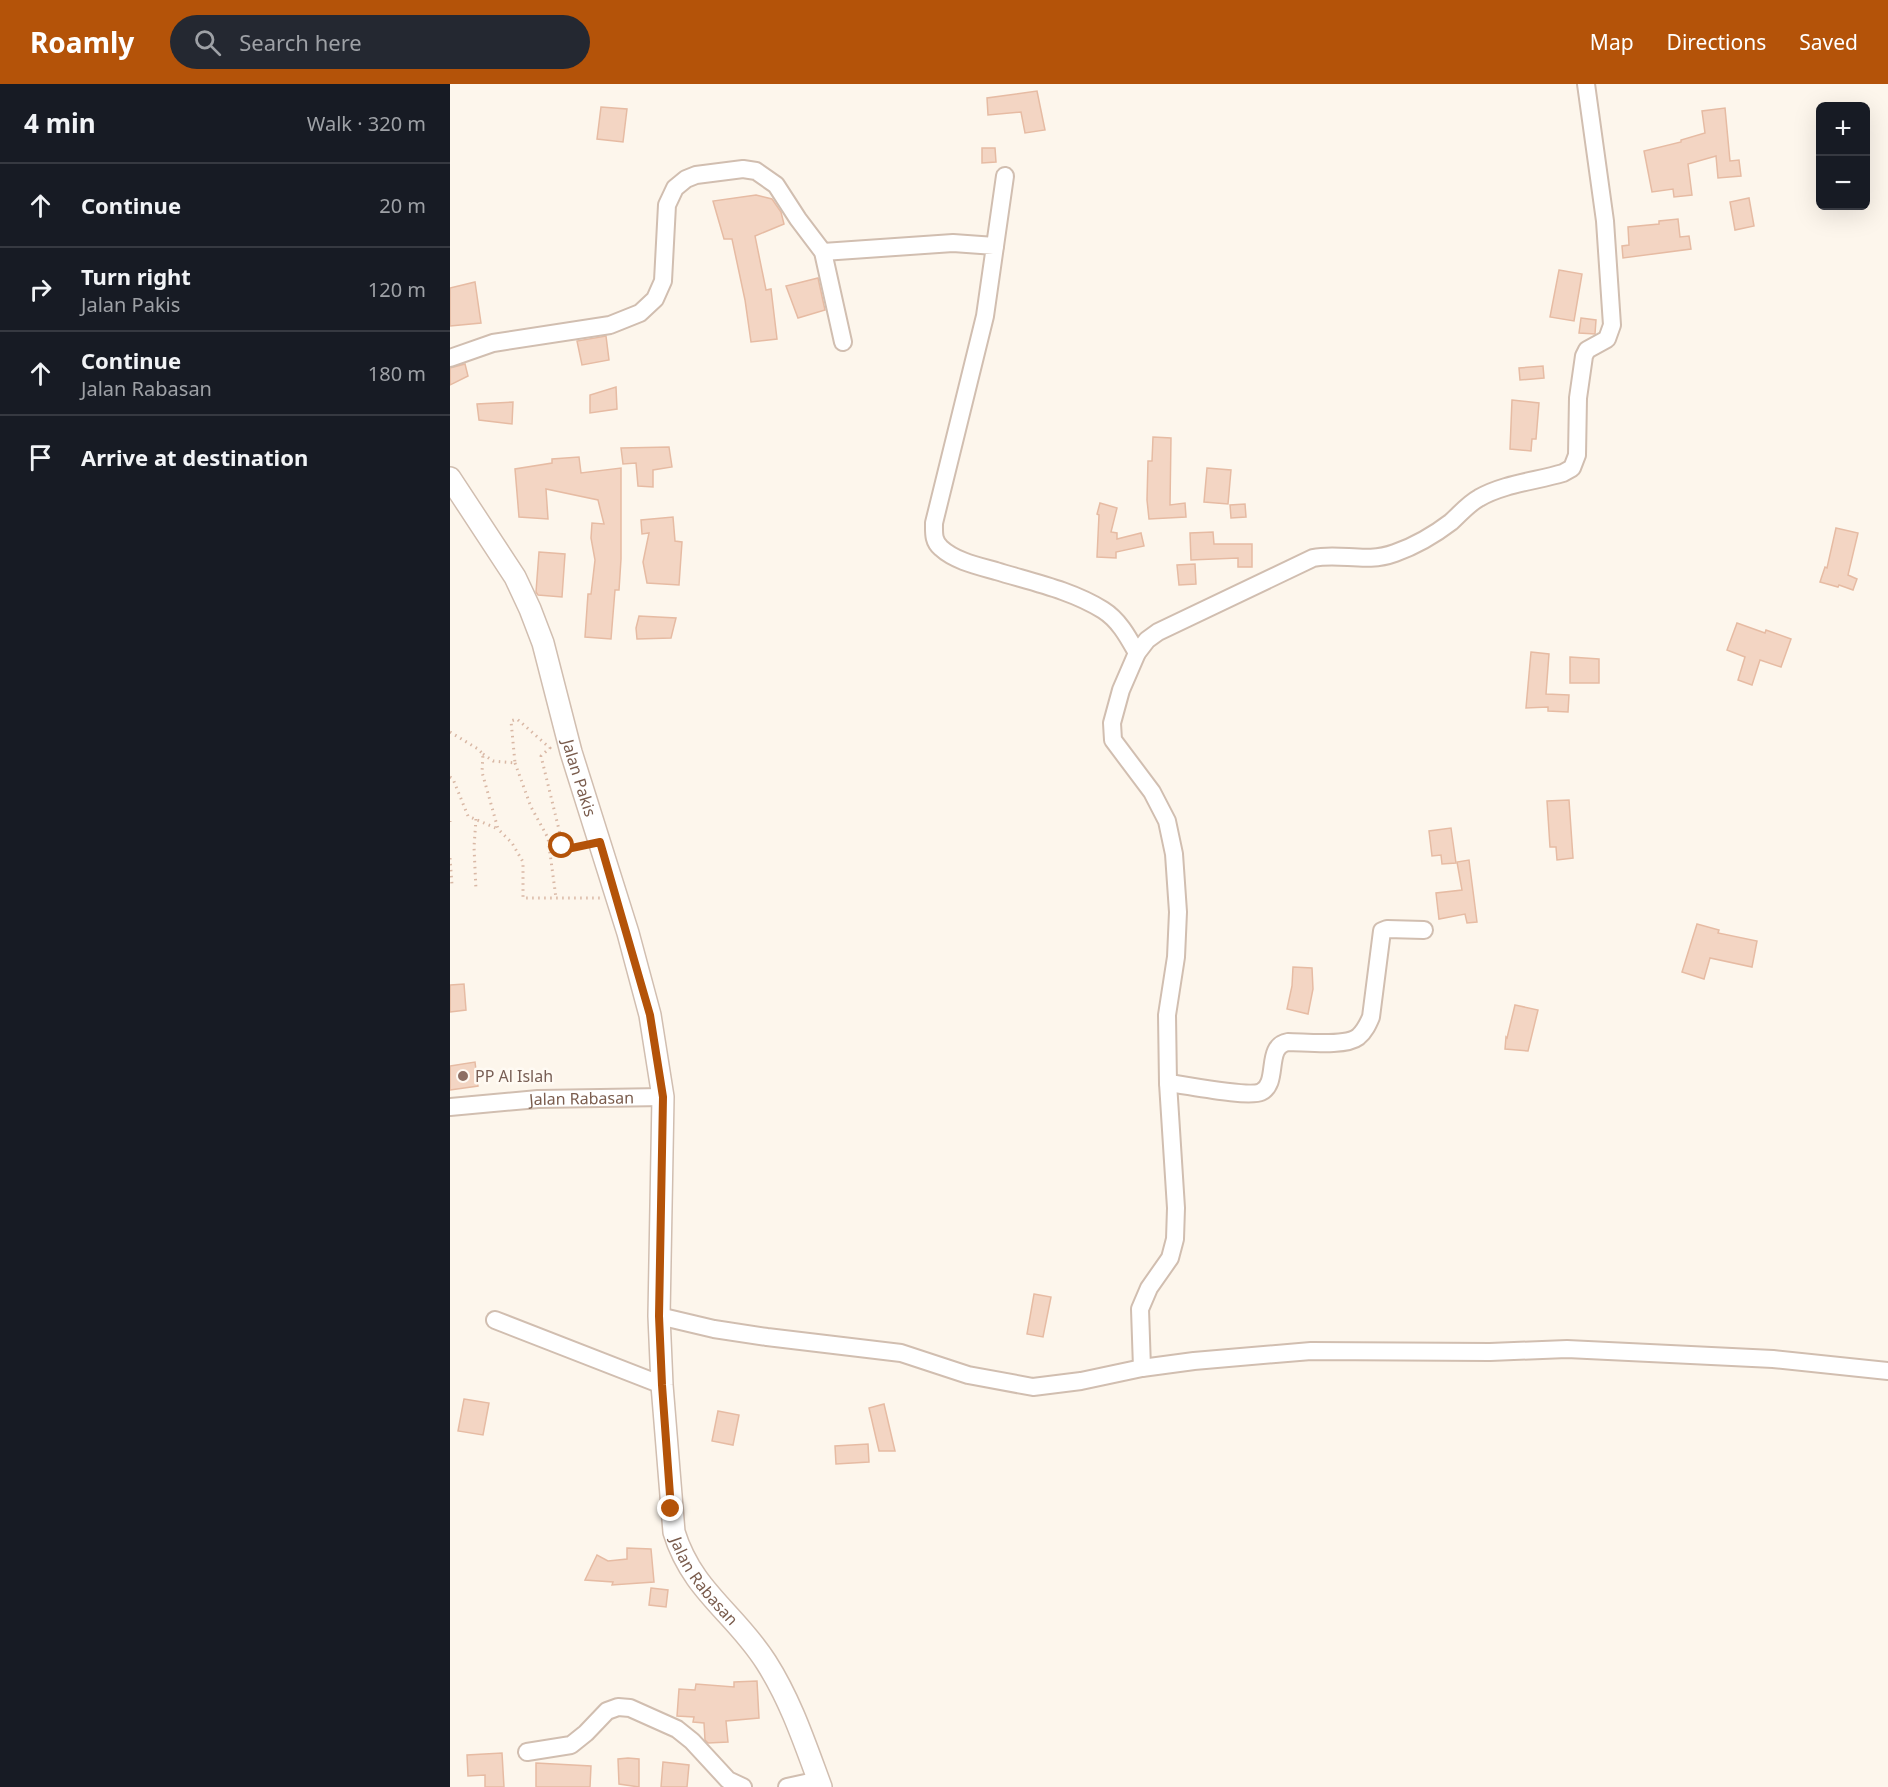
<!DOCTYPE html>
<meta charset="utf-8">
<style>
:root{--surface:#171b24;--page:#242831;--text:#f1f3f6;--muted:#9ea1a6;--line:#363941;--accent:#b45309}
body{margin:0;font-family:"Noto Sans",sans-serif;background:var(--page);color:var(--text)}
.controls{position:absolute;right:18px;top:18px;display:grid;overflow:hidden;border-radius:9px;box-shadow:0 6px 24px #0002}
.controls button{width:54px;height:54px;display:grid;place-items:center;padding:0;border:0;border-bottom:2px solid var(--line);background:var(--surface);color:var(--text);font:30px sans-serif}
.stop{position:absolute;width:18px;height:18px;margin:-14px;border:4px solid #b45309;border-radius:50%;background:#fff}
.stop.end{background:#b45309;border-color:#fff;box-shadow:0 2px 6px #0008}
.list{margin:0;padding:0;list-style:none}
h2{display:flex;justify-content:space-between;align-items:center;height:78px;margin:0;padding:0 24px;font-size:26px}
h2 small{font-size:20px;font-weight:400;color:var(--muted)}
.list li{display:grid;grid-template-columns:39px 1fr auto;gap:18px;align-items:center;box-sizing:border-box;height:84px;padding:0 24px;border-top:2px solid var(--line)}
.list b{display:block;font-size:22px;white-space:nowrap}
.list p{margin:0;font-size:20px;white-space:nowrap;color:var(--muted)}
.list em{font-size:20px;font-style:normal;color:var(--muted)}
.icon{flex:none;width:33px;height:33px;fill:none;stroke:currentColor;stroke-width:2;stroke-linecap:round;stroke-linejoin:round}
.map{position:relative;flex:none;width:1438px;height:1703px;overflow:hidden}
header{display:flex;align-items:center;gap:36px;box-sizing:border-box;height:84px;padding:0 30px;background:var(--accent);color:#fff}
header strong{font-size:28px}
nav{display:flex;gap:33px;margin-inline-start:auto;font-size:21px}
.search{width:420px;height:54px;background:var(--page);display:flex;align-items:center;gap:15px;box-sizing:border-box;padding:0 21px;border-radius:33px;color:var(--muted);font-size:22px}
main{display:flex}
aside{flex:1;background:var(--surface)}
.map>svg:first-child{display:block}
</style>
<header>
<strong>Roamly</strong>
<div class="search"><svg class="icon" aria-label="search" viewBox="0 0 24 24"><circle cx="10" cy="10" r="6"/><path d="M15 15l6 6"/></svg>Search here</div>
<nav><a>Map</a><a>Directions</a><a>Saved</a></nav>
</header>
<main>
<aside>
<h2>4 min<small>Walk · 320 m</small></h2>
<ul class="list">
<li><svg class="icon" aria-label="ahead" viewBox="0 0 24 24"><path d="M12 20V5M6 11l6-6 6 6"/></svg><div><b>Continue</b></div><em>20 m</em></li>
<li><svg class="icon" aria-label="right" viewBox="0 0 24 24"><path d="M7 20v-9h11M14 6l5 5-5 5"/></svg><div><b>Turn right</b><p>Jalan Pakis</p></div><em>120 m</em></li>
<li><svg class="icon" aria-label="ahead" viewBox="0 0 24 24"><path d="M12 20V5M6 11l6-6 6 6"/></svg><div><b>Continue</b><p>Jalan Rabasan</p></div><em>180 m</em></li>
<li><svg class="icon" aria-label="arrive" viewBox="0 0 24 24"><path d="M6 21V4h12l-3 4 3 4H6"/></svg><div><b>Arrive at destination</b></div></li>
</ul>
</aside>
<div class="map">
<svg width="1438" height="1703" viewBox="0 0 1438 1703">
<rect width="100%" height="100%" fill="#fdf6ec"/>
<g fill="#f3d5c3" stroke="#e6bba3" stroke-width="1.5">
<path d="M587,7L595,46L575,49L571,28L538,31L537,14Z"/>
<path d="M151,23L177,25L173,58L147,55Z"/>
<path d="M1275,24L1280,77L1289,76L1291,92L1268,94L1266,72L1238,80L1242,111L1224,113L1223,105L1202,108L1194,67L1231,58V56L1255,49L1252,27Z"/>
<path d="M532,64H545L546,78L532,79Z"/>
<path d="M306,111L322,115L331,128L334,140L305,152L316,206L321,205L327,255L301,258L295,216L282,155H274L263,117Z"/>
<path d="M1299,114L1304,142L1285,146L1280,118Z"/>
<path d="M1228,135L1230,153L1239,152L1241,165L1173,174L1172,162L1179,161L1178,143L1209,140V137Z"/>
<path d="M1109,186L1132,190L1124,237L1100,233Z"/>
<path d="M368,194L375,226L348,234L336,202Z"/>
<path d="M25,198L31,239L0,242V204Z"/>
<path d="M1131,234L1146,236L1145,250L1129,249Z"/>
<path d="M156,252L159,276L132,281L127,257Z"/>
<path d="M15,280L18,292L0,301V284Z"/>
<path d="M1093,282L1094,294L1070,296L1069,284Z"/>
<path d="M166,303L167,325L140,329V311Z"/>
<path d="M1062,316L1089,319L1086,355H1082L1081,367L1060,365Z"/>
<path d="M63,318L62,340L29,336L27,320Z"/>
<path d="M703,353L721,354L720,421L735,419L736,433L699,435L697,416L698,377H702Z"/>
<path d="M219,363L222,383L203,386V403L188,402L186,379L173,380L171,364Z"/>
<path d="M129,373L131,389L171,384V475L169,506H165L161,555L135,553L138,510H141L145,476L141,454L142,439L154,440L148,416L96,405L98,435L69,433L65,385L102,379V375Z"/>
<path d="M757,384L781,386L778,420L754,418Z"/>
<path d="M650,419L667,424L661,448L667,449V455L691,449L694,462L666,468V474L647,473L649,431L647,430Z"/>
<path d="M795,420L796,433L781,434L780,421Z"/>
<path d="M223,433L225,457L232,458L229,501L197,499L193,478L199,449L192,450L191,436Z"/>
<path d="M1386,444L1408,449L1398,491L1407,495L1403,506L1389,501L1388,503L1370,498L1375,483L1377,484Z"/>
<path d="M763,448L764,460H802V483H788V474L741,476L740,449Z"/>
<path d="M89,468L115,470L112,513L88,511L86,508Z"/>
<path d="M745,480L746,500L729,501L727,481Z"/>
<path d="M189,532L226,534L221,554L187,555L186,544Z"/>
<path d="M1287,539L1315,549L1316,546L1341,555L1331,583L1310,576L1302,601L1288,596L1295,573L1277,566Z"/>
<path d="M1081,568L1099,570L1096,610L1119,611L1118,628L1098,627V623L1076,624Z"/>
<path d="M1120,573L1149,575V599H1120Z"/>
<path d="M1119,716L1123,774L1107,776L1106,763H1100L1097,717Z"/>
<path d="M1001,744L1006,779L992,780L991,771L982,772L979,747Z"/>
<path d="M1019,776L1027,838L1017,839L1015,830L989,835L986,809L1012,806L1007,778Z"/>
<path d="M1247,840L1269,846L1268,849L1307,857L1302,883L1260,874L1254,895L1232,888Z"/>
<path d="M843,883L862,884L863,905L858,930L837,925L842,902Z"/>
<path d="M14,900L16,926L0,928V901Z"/>
<path d="M1065,921L1088,926L1078,967L1055,965L1056,953L1057,954Z"/>
<path d="M25,978L28,1002L0,1006V982Z"/>
<path d="M584,1210L601,1213L593,1253L577,1250Z"/>
<path d="M14,1315L39,1319L33,1351L8,1347Z"/>
<path d="M434,1320L445,1367H429L419,1324Z"/>
<path d="M268,1327L289,1331L283,1361L262,1357Z"/>
<path d="M418,1360L419,1378L386,1380L385,1362Z"/>
<path d="M177,1464L201,1465L204,1498L162,1501L163,1498L135,1496L147,1471L158,1477L177,1475Z"/>
<path d="M201,1504L218,1506L216,1523L199,1521Z"/>
<path d="M307,1597L309,1634L276,1637L278,1658L258,1659L255,1656L254,1639L243,1638L244,1633L227,1632L229,1605L245,1606L246,1600L284,1603V1598Z"/>
<path d="M52,1669L54,1703H35V1691L18,1692L17,1671Z"/>
<path d="M178,1674L189,1675V1703L169,1700L168,1675Z"/>
<path d="M213,1678L239,1681L237,1703H211Z"/>
<path d="M86,1679L141,1682L140,1703H86Z"/>
</g>
<g fill="none" stroke-linecap="round" stroke-linejoin="round">
<defs>
<g id="minor">
<path d="M545,162L555,92"/>
<path d="M373,168L503,159L545,162L535,232L484,439C484,449 483,457 491,464C505,477 528,482 546,487C582,498 621,506 653,526C669,536 678,553 687,569"/>
<path d="M0,274L43,259L160,241L190,229L205,215L213,197L217,121L225,104L236,95L246,91L293,85L306,87L326,101L348,135L373,168L393,258"/>
<path d="M718,999C736,1001 798,1014 811,1008C830,999 814,962 838,958C855,958 895,963 908,953C915,947 918,940 921,933L932,847L937,845L974,846"/>
<path id="s1" d="M0,1023L88,1015L213,1013"/>
<path d="M209,1232L264,1245L317,1253L451,1269L518,1291L583,1303L631,1297L692,1284L744,1277L861,1267L1040,1268L1117,1265L1323,1275L1438,1287"/>
<path d="M45,1236L212,1301"/>
<path d="M692,1284L690,1225L699,1204L720,1174L725,1155L726,1124L718,999L717,931L726,873L728,828L724,770L717,737L702,708L663,656L662,639L671,606L687,569L697,556L708,548L863,474C891,468 915,480 945,469C965,462 984,451 1001,438C1010,430 1018,420 1029,414C1053,400 1086,397 1113,389L1122,384L1127,371L1128,314L1134,272L1137,266L1157,255L1162,241L1155,137L1136,0"/>
<path d="M77,1668L121,1661L136,1649L157,1627L168,1623L180,1624L227,1645L242,1657L278,1696L293,1703"/>
<path d="M337,1703L369,1696"/>
</g>
<g id="tertiary">
<path id="s2" d="M0,394L65,493L80,525L93,559L121,668L178,849L200,931L213,1013L209,1232L212,1301L224,1448C242,1507 285,1529 316,1578C341,1617 355,1660 371,1703"/>
</g>
</defs>
<use href="#minor" stroke="#d1beb0" stroke-width="20"/>
<use href="#tertiary" stroke="#d1beb0" stroke-width="24"/>
<g stroke="#d9b8a5" stroke-width="3" stroke-dasharray="1.5 4.5" stroke-linecap="butt">
<path d="M0,648L28,665L33,670L32,688L48,745L62,759L73,778V814H150"/>
<path d="M33,670L43,677L65,679L61,637L67,635L100,664L91,672L113,762L117,765L132,762"/>
<path d="M65,679L81,723L98,754L106,814"/>
<path d="M0,693L3,695L18,732L48,745"/>
<path d="M26,735L24,763L26,806"/>
<path d="M0,737V738"/>
<path d="M0,774L2,801"/>
</g>
<use href="#minor" stroke="#fff" stroke-width="16"/>
<use href="#tertiary" stroke="#fff" stroke-width="21"/>
</g>
<g fill="none" stroke-linecap="round" stroke-linejoin="round">
<path stroke="#b45309" stroke-width="8" d="M112,762L117,765L150,758L200,931L213,1013L209,1232L212,1301L221,1425"/>
</g>
<circle fill="#8d6e63" stroke="#fffaf3" stroke-width="2" cx="13" cy="992" r="6"/>
<g text-anchor="middle" stroke-width="5" stroke-linejoin="round" paint-order="stroke">
<g font-size="16" fill="#7a5c4d" stroke="#fffaf3">
<text dy="6" stroke="none"><textPath href="#s2" startOffset="330">Jalan Pakis</textPath></text>
<text dy="6" stroke="none"><textPath href="#s1" startOffset="132">Jalan Rabasan</textPath></text>
<text dy="6" stroke="none"><textPath href="#s2" startOffset="1154">Jalan Rabasan</textPath></text>
</g>
<g font-size="16" fill="#785e54" stroke="#fffaf3" text-anchor="start">
<text x="25" y="998">PP Al Islah</text>
</g>
</g>
</svg>
<div class="controls">
<button>+</button>
<button>−</button>
</div>
<div class="stop" style="left:112px;top:762px"></div>
<div class="stop end" style="left:221px;top:1425px"></div>
</div>
</main>
